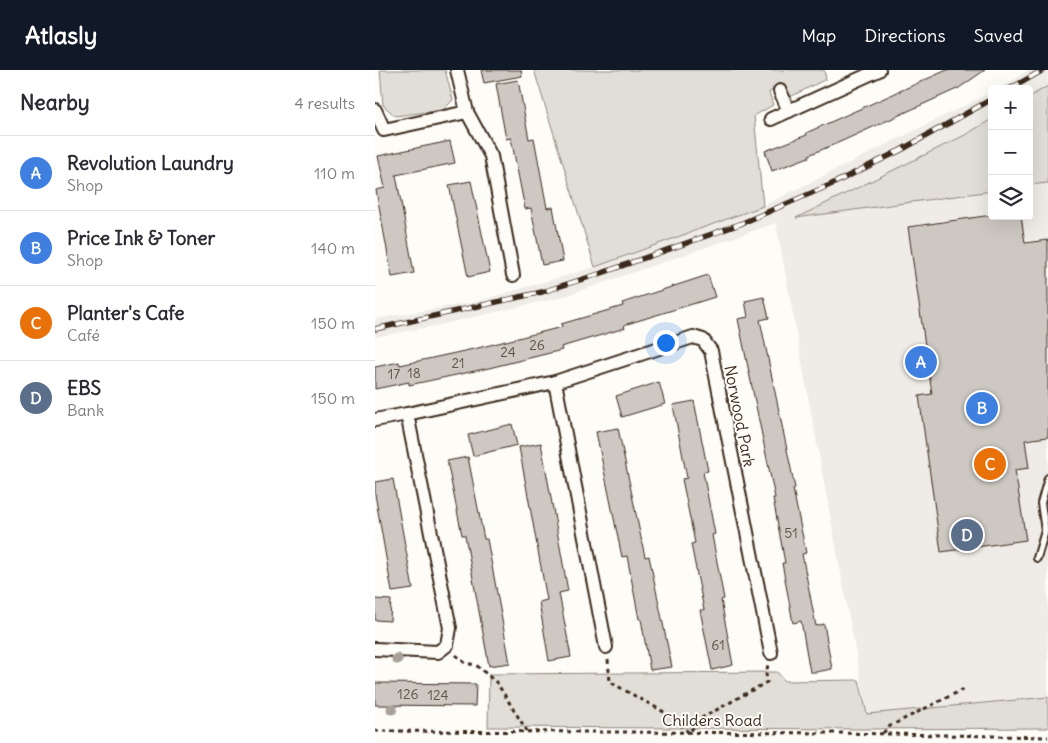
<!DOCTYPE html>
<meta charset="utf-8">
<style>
:root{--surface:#fff;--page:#f7f7f7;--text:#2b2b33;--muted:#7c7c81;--line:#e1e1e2;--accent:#111827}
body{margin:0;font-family:Delius,sans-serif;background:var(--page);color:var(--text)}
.controls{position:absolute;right:15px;top:15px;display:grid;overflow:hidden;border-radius:5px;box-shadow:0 5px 20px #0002}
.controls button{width:45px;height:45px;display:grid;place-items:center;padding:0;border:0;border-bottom:1px solid var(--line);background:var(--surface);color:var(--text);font:25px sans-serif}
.you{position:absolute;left:290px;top:272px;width:18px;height:18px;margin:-12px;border:4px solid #fff;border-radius:50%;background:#1a73e8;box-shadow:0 0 0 8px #1a73e833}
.badge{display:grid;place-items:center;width:32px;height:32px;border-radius:50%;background:var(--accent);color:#fff;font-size:16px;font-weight:700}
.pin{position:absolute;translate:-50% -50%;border:2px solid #fff;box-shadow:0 1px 5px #0006}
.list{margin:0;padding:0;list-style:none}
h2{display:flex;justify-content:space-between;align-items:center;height:65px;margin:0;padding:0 20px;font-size:21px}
h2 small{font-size:16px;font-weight:400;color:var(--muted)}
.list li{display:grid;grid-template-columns:32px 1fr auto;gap:15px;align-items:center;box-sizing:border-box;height:75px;padding:0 20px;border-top:1px solid var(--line)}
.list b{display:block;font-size:19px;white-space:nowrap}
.list p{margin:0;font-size:16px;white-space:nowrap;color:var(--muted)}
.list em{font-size:16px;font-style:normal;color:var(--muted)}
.icon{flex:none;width:28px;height:28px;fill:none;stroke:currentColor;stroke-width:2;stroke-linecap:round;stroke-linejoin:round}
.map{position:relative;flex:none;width:673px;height:673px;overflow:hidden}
header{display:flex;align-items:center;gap:30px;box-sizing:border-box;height:70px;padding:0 25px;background:var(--accent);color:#fff}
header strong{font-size:24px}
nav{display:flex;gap:28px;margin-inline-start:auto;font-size:18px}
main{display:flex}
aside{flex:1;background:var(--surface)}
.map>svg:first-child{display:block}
</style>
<header>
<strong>Atlasly</strong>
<nav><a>Map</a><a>Directions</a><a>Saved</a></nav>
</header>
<main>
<aside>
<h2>Nearby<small>4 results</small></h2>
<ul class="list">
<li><span class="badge" style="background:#3f7fe0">A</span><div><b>Revolution Laundry</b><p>Shop</p></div><em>110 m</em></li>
<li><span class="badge" style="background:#3f7fe0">B</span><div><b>Price Ink &amp; Toner</b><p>Shop</p></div><em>140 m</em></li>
<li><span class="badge" style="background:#e8710a">C</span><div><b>Planter's Cafe</b><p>Café</p></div><em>150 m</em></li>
<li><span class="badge" style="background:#5c6f8a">D</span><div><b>EBS</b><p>Bank</p></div><em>150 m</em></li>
</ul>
</aside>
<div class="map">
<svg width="673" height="673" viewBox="0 0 673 673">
<rect width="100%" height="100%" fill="#fdfcf7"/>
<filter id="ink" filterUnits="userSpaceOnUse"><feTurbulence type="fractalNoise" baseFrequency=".02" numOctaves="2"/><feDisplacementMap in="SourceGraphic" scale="10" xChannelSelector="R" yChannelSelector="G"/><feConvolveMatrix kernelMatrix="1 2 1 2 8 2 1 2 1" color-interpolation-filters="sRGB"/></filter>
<g filter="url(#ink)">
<g fill="#efece7">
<path d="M653,0H673V16L654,27V19H622L640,10Z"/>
<path d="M617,22V49L590,65L423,148L617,121V146H654V115L673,113V627L492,644L401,153L187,227L60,256L0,267V249L100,232L220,197L388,136Z"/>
</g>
<g fill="#e1ded7" stroke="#8e847a">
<path d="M5,0H70L78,30L68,40L20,46L8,35Z"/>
<path d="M159,0H449L451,9L415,27L410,15L394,22L398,35L379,46L388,136L220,197Z"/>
<path d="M673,16V113L654,115V27Z"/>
<path d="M617,49V121L421,148L590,65Z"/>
<path d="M402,602L410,611L484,610L492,644L673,627V658L488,659L113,657L114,604Z"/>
</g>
<g fill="#cdc8c2" stroke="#3b2a1e">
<path d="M106,0H146L147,6L109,13Z"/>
<path d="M572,0H610L584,18L465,72L434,85V87L397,101L390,81L432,65L431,63Z"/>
<path d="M143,10L154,69L159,68L172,138L178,137L188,191L167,195L156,138L150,139L136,68L131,69L121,14Z"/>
<path d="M75,71L80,93L21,105L39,203L17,207L1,120L10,118L3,86Z"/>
<path d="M96,111L115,202L93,207L74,115Z"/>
<path d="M617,145V146H646L650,173L673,170V367L650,370L654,398L640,400L651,470L566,482L544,326L557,324L533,157Z"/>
<path d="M333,205L340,227L249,255L250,258L186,277L187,280L114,298L34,315V312L0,319V297L24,292L25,295L103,278L187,257L186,254L248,236L247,233Z"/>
<path d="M389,227L394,248L385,250L420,418L418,419L431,483L427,484L441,556L449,554L457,599L441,602H435L426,551L418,553L407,493H410L398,428H400L363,249L373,247L370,231Z"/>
<path d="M284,312L290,334L247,347L241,326Z"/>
<path d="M319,331L333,401L328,402L340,464L337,465L349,529L346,530L358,595L337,600L325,540H329L316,474L320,473L307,409L312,408L298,335Z"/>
<path d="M137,354L142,375L98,386L93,365Z"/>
<path d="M243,358L270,487L274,486L297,597L275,600L266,549H264L252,486L247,487L221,362Z"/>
<path d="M166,373L193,521L184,523L196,587L174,591L164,532L172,530L144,377Z"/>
<path d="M93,387L109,469H112L135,593L114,596L90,465H87L72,391Z"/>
<path d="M18,409L38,519L17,522L0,424V412Z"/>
<path d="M0,529L16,530L15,551L0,550Z"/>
<path d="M0,613L101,614L100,636L0,635Z"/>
</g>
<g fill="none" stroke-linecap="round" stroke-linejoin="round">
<defs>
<path id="lane" d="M662,488L670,461L666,433L673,408"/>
<g id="street">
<path d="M405,21L414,41"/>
<path d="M0,40L9,60L92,42L82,0"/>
<path d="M92,42L116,86L138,205"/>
<path d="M396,49L504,0"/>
<path d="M180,312L231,577"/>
<path d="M32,344L180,312L318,267L328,270L336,281L396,583"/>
<path d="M0,350L32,344L75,558L72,575L63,582L0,579"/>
</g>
</defs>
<use href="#lane" stroke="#3b2a1e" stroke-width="10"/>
<use href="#street" stroke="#3b2a1e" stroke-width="16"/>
<g stroke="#3b2a1e" stroke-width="3" stroke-dasharray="4 4" stroke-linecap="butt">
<path d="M81,585L90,593L101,595L122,613L152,661"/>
<path d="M233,590L235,612L298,647L314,663L325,649L392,612L391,603L393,595"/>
<path d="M0,661L464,663L673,667"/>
<path d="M508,663L515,656L591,618"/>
</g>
<use href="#lane" stroke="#fdfcf7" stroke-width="6"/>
<use href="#street" stroke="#fdfcf7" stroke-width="12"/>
<defs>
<g id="rail">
<path d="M635,19L668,0"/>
<path d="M0,259L167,222L227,203L365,154L455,115L526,80L617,29"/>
</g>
</defs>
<use href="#rail" stroke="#3b2a1e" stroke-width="5.5"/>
<use href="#rail" stroke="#fdfcf7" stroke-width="4" stroke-dasharray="11" stroke-linecap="butt"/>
</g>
<g fill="#a9a199">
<circle cx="22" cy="589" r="5.5"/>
<circle cx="17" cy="639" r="5.5"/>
</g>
</g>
<g text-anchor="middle" stroke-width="4" stroke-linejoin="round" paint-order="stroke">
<g font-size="14" fill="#605247">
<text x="162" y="280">26</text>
<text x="133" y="287">24</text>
<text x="83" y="298">21</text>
<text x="39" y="308">18</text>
<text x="19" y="309">17</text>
<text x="416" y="468">51</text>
<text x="343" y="580">61</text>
<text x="33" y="629">126</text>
<text x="63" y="630">124</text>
</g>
<g font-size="16" fill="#3b2a1e" stroke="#fdfcf7">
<text transform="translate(365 346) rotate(79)" y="6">Norwood Park</text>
<text x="337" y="656">Childers Road</text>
</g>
</g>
</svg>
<div class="controls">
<button>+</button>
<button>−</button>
<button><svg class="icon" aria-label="layers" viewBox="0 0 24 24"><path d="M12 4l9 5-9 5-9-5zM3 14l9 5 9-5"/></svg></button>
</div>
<div class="you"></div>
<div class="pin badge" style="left:546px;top:292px;background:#3f7fe0">A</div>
<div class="pin badge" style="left:607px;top:338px;background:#3f7fe0">B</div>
<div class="pin badge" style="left:615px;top:394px;background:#e8710a">C</div>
<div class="pin badge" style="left:592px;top:465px;background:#5c6f8a">D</div>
</div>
</main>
